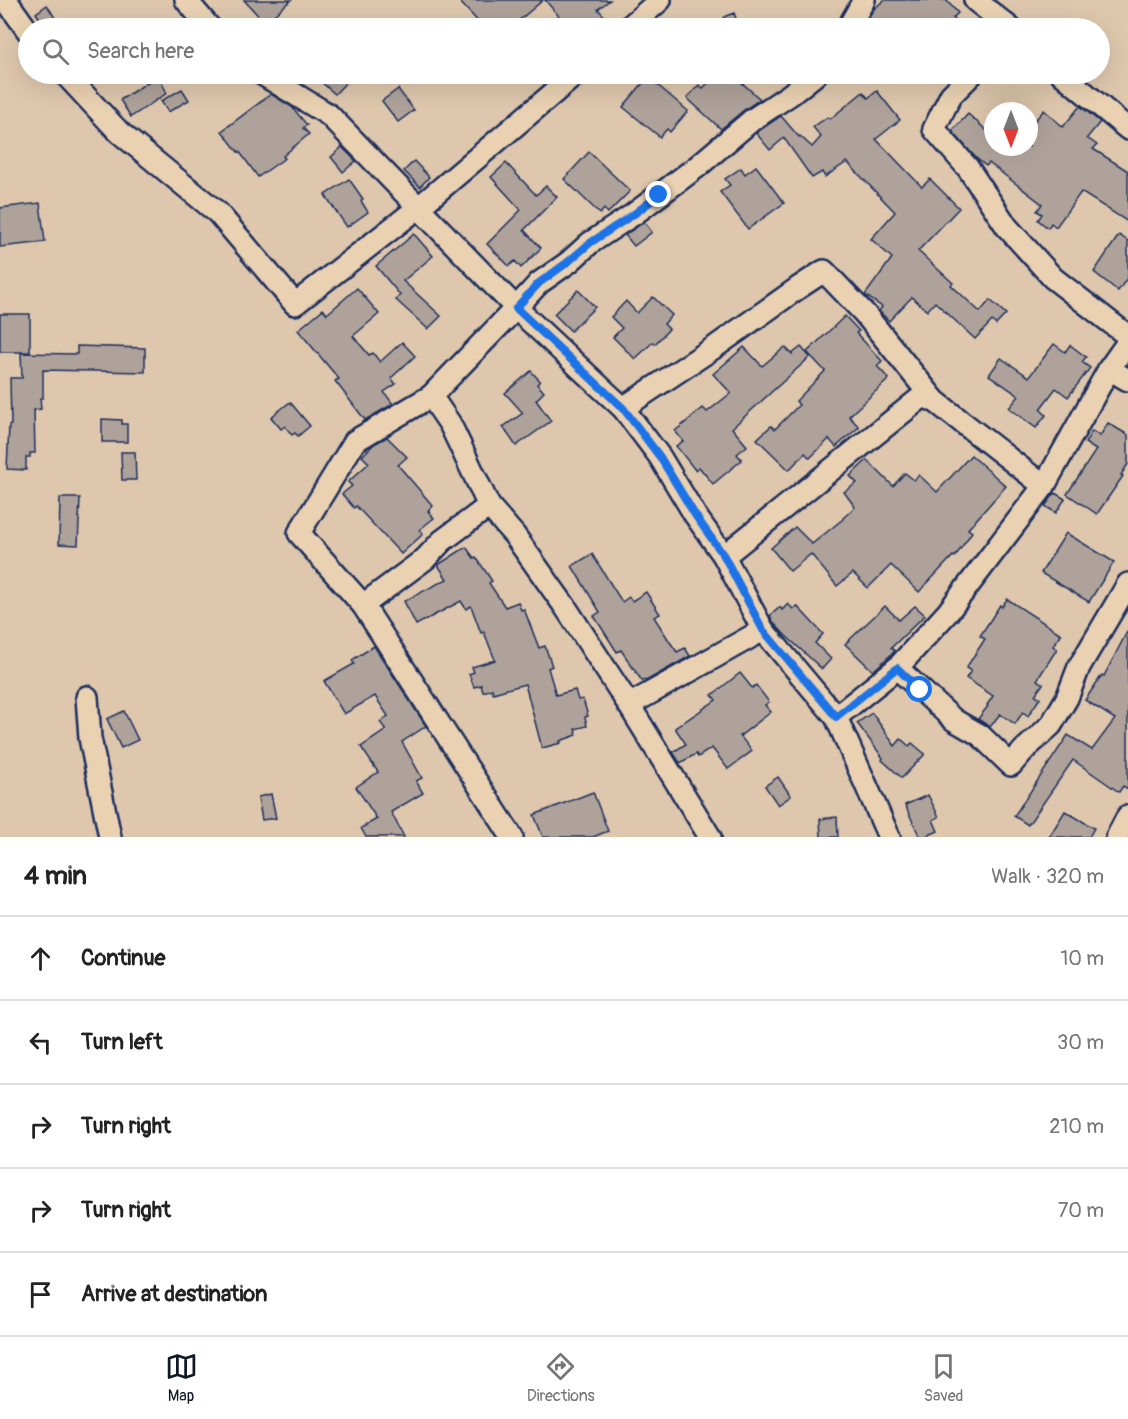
<!DOCTYPE html>
<meta charset="utf-8">
<style>
:root{--surface:#fff;--page:#f6f6f6;--text:#222;--muted:#767676;--line:#e0e0e0;--accent:#111827}
body{margin:0;font-family:Pangolin,sans-serif;background:var(--page);color:var(--text)}
.compass{position:absolute;left:984px;top:102px;width:54px;height:54px;border-radius:50%;background:var(--surface);box-shadow:0 6px 24px #0002;rotate:180deg}
.stop{position:absolute;width:18px;height:18px;margin:-14px;border:4px solid #1a73e8;border-radius:50%;background:#fff}
.stop.end{background:#1a73e8;border-color:#fff;box-shadow:0 2px 6px #0008}
.list{margin:0;padding:0;list-style:none}
h2{display:flex;justify-content:space-between;align-items:center;height:78px;margin:0;padding:0 24px;font-size:26px}
h2 small{font-size:20px;font-weight:400;color:var(--muted)}
.list li{display:grid;grid-template-columns:39px 1fr auto;gap:18px;align-items:center;box-sizing:border-box;height:84px;padding:0 24px;border-top:2px solid var(--line)}
.list b{display:block;font-size:22px;white-space:nowrap}
.list em{font-size:20px;font-style:normal;color:var(--muted)}
.icon{flex:none;width:33px;height:33px;fill:none;stroke:currentColor;stroke-width:2;stroke-linecap:round;stroke-linejoin:round}
.map{position:relative;flex:none;width:1128px;height:837px;overflow:hidden}
.search{position:absolute;background:var(--surface);box-shadow:0 6px 24px #0002;left:18px;right:18px;top:18px;height:66px;display:flex;align-items:center;gap:15px;box-sizing:border-box;padding:0 21px;border-radius:33px;color:var(--muted);font-size:22px}
.sheet{height:498px;background:var(--surface)}
nav{display:flex;justify-content:space-around;align-items:center;box-sizing:border-box;height:84px;border-top:2px solid var(--line);background:var(--surface);font-size:16px;color:var(--muted)}
nav a{display:grid;justify-items:center;gap:3px}
nav .on{color:var(--accent)}
.map>svg:first-child{display:block}
</style>
<div class="map">
<svg width="1128" height="837" viewBox="0 0 1128 837">
<rect width="100%" height="100%" fill="#dec7ad"/>
<filter id="ink" filterUnits="userSpaceOnUse"><feTurbulence type="fractalNoise" baseFrequency=".0167" numOctaves="2"/><feDisplacementMap in="SourceGraphic" scale="12" xChannelSelector="R" yChannelSelector="G"/><feConvolveMatrix kernelMatrix="1 2 1 2 8 2 1 2 1" color-interpolation-filters="sRGB"/></filter>
<g filter="url(#ink)">
<g fill="#aea29a" stroke="#1b2f5e" stroke-width="1.5">
<path d="M244,0H291L265,23Z"/>
<path d="M458,0H543L510,28H484Z"/>
<path d="M545,0H610L598,9L615,28H569Z"/>
<path d="M884,0H946L958,13L953,18L963,28H862L873,10Z"/>
<path d="M47,5L57,21L46,28L36,13Z"/>
<path d="M734,13L737,21L736,25L733,28H727L724,26L722,22L723,18L726,16Z"/>
<path d="M312,74H354L335,94Z"/>
<path d="M717,74H732L760,99L744,110L721,129L687,98L699,85L703,88Z"/>
<path d="M158,76L167,93L131,117L120,100L145,84Z"/>
<path d="M648,77L688,111L670,132L667,129L660,137L623,107Z"/>
<path d="M182,89L189,100L168,112L161,101Z"/>
<path d="M398,89L414,110L398,122L382,101Z"/>
<path d="M877,91L900,120L876,139L922,187L930,179L959,208L918,251L953,283L951,285L980,312L990,300L1006,314L996,325L992,321L975,339L935,302L927,311L912,297L889,321L879,311L882,307L865,295L892,258L871,239L895,212L847,162L825,177L822,172L812,178L784,138L770,150L756,133L781,116L799,137L800,136L812,147L821,137L813,127L828,117L830,119L863,92L868,98Z"/>
<path d="M271,94L292,107L307,125L303,128L309,134L283,156L285,158L258,177L239,151L238,152L222,131Z"/>
<path d="M1080,106L1100,122L1087,138L1097,145L1093,149L1128,171V222L1081,192L1056,227L1051,223L1048,228L1038,220L1042,214L1037,211L1042,204L989,163L986,166L976,158L952,131L968,114L993,136V147H1029V127L1044,110L1063,127Z"/>
<path d="M342,147L356,161L343,172L331,157Z"/>
<path d="M589,152L630,191L608,213L604,209L600,214L564,179Z"/>
<path d="M414,161L429,177L420,187L404,171Z"/>
<path d="M506,163L536,195L546,186L557,197L524,230L541,248L521,268L515,261L509,266L487,244L521,210L491,177Z"/>
<path d="M756,166L784,203L748,229L720,192L730,185L725,179L741,168L745,174Z"/>
<path d="M349,179L363,199L361,201L368,212L347,227L325,195Z"/>
<path d="M40,203L45,242L0,247V208Z"/>
<path d="M644,222L652,232L634,246L625,235Z"/>
<path d="M414,234L433,256L403,281L441,316L428,329L396,300L400,295L376,266Z"/>
<path d="M1119,235L1128,241V277L1118,291L1094,272Z"/>
<path d="M357,288L379,314L353,336L369,355L373,353L380,362L402,342L415,356L391,378L396,384L384,392L393,404L365,420L335,381L339,379L298,330L323,309L327,314Z"/>
<path d="M578,290L595,307L571,331L554,314Z"/>
<path d="M653,297L672,315L664,324L669,329L655,344L653,342L635,359L613,337L622,328L611,317L626,301L637,313Z"/>
<rect x="0" y="314" width="30" height="38"/>
<path d="M845,316L859,331L856,333L882,361L877,366L889,379L849,416L859,427L836,447L829,439L810,458L805,453L789,470L757,439L771,426L775,429L799,405L796,401L825,371L807,352Z"/>
<path d="M1054,344L1065,352L1070,345L1086,357L1082,362L1090,368L1068,397L1056,388L1040,409L1046,415L1036,428L1009,408L1019,396L989,375L1001,358L1029,377Z"/>
<path d="M77,346L145,348V372L43,370V398H40L41,409L34,410L35,453H30V457H26V470L7,469L9,425H11L10,378H22L21,353L77,354Z"/>
<path d="M744,347L762,366L785,347L792,354L801,347L810,357L732,428L747,446L737,454L742,460L713,484L699,467L695,470L676,446L683,441L675,431L703,408L707,412L731,393L713,374Z"/>
<path d="M531,371L540,381L537,384L544,392L536,400L551,421L516,446L503,427L523,413L505,393Z"/>
<path d="M290,402L310,426L298,436L295,433L292,435L285,426L281,429L271,417Z"/>
<path d="M102,419L122,420V424H127V442H102Z"/>
<path d="M1108,423L1128,435V464L1121,475L1123,476L1097,514L1067,494L1096,450L1085,443L1092,431L1100,436Z"/>
<path d="M387,437L407,457L398,465L433,506L428,511L434,518L419,530L423,534L401,554L356,506L354,508L342,494L352,486L348,482L369,463L362,456L374,444Z"/>
<path d="M121,452H135L136,480H122Z"/>
<path d="M971,455L1006,486L968,529L972,532L955,557L953,556L919,592L891,565L868,588L853,573L837,586L811,554L790,571L771,548L795,527L812,544L843,519V518L855,507L844,492L857,483L850,476L867,460L893,486L905,473L914,480L919,475L937,492Z"/>
<path d="M1055,493L1065,499L1056,513L1045,506Z"/>
<path d="M60,498H80L78,545L59,544Z"/>
<path d="M1066,533L1114,562L1089,602L1041,573Z"/>
<path d="M466,547L474,558L476,557L492,581L489,583L505,607L518,602L521,610L524,609L539,648L545,646L552,666L548,668L556,695L575,690L578,700L583,699L588,716L585,717L587,726L575,729L577,735L560,741L561,743L542,748L525,684L493,693L492,689L483,692L481,685L474,687L469,674L474,672L472,667L495,660L484,632L481,633L471,606L466,609L461,601L416,625L404,601L447,579L438,565Z"/>
<path d="M592,554L622,602L629,597L632,601L646,592L660,614L654,617L670,642L677,652L685,648L690,656L646,681L645,680L642,681L621,650L617,652L594,616L600,612L572,566Z"/>
<path d="M1007,599L1061,634L1053,646L1057,649L1037,680L1043,684L1035,695L1040,698L1028,716L1023,712L1015,724L1000,714L990,727L978,719L988,706L987,705L993,696L966,678L971,671L966,668L985,639L980,636L1000,605L1002,607Z"/>
<path d="M788,604L793,609L797,606L823,634L815,643L831,659L822,669L785,635L774,623L770,616L780,607L782,610Z"/>
<path d="M885,606L899,620L915,606L925,615L891,648L895,651L873,671L845,644Z"/>
<path d="M1128,630V789L1123,786L1119,792L1073,760L1028,825L1014,816L1068,735L1092,750L1115,719L1085,700L1102,675L1104,676Z"/>
<path d="M374,646L426,726L402,742L422,778L416,781L423,793L391,812L404,837H366L361,828L377,819L356,787L378,772L361,747L386,730L380,722L388,716L375,696L344,714L324,681L354,664L352,660Z"/>
<path d="M740,673L752,688L756,685L769,702L765,705L771,712L740,736L752,751L728,769L712,748L698,757L696,754L680,763L673,752L686,744L675,728L716,700L712,695Z"/>
<path d="M124,711L138,740L121,748L107,719Z"/>
<path d="M872,713L895,746L901,739L909,746L912,743L925,754L902,778L882,760L883,758L857,723Z"/>
<path d="M778,777L791,796L778,805L765,786Z"/>
<path d="M593,792L608,831L593,837H543L534,815Z"/>
<path d="M271,794L276,818L262,820L258,797Z"/>
<path d="M928,795L939,817L933,820L938,831L924,837H920L905,805Z"/>
<path d="M1065,811L1094,828L1089,837H1049Z"/>
<path d="M837,817L838,837H821L820,819Z"/>
</g>
<g fill="none" stroke-linecap="round" stroke-linejoin="round">
<defs>
<g id="minor">
<path d="M6,0L28,31"/>
<path d="M186,0L210,28"/>
<path d="M975,0L1010,28"/>
<path d="M628,28L660,0"/>
<path d="M848,28L864,0"/>
<path d="M65,74L119,132L218,213L295,304L418,208L576,74"/>
<path d="M262,74L329,115L516,308L597,384L623,408L660,457L695,515L724,556L763,630L836,717L889,837"/>
<path d="M972,74L951,95L934,129L968,168L1007,227L1053,278L1128,336"/>
<path d="M1062,74L1128,129"/>
<path d="M1109,369L1128,380"/>
<path d="M431,396L450,424L489,506L515,536L566,608L629,705L710,837"/>
<path d="M623,408L715,347L798,288L824,271L865,314L935,401"/>
<path d="M724,556L923,396L935,401L1044,486"/>
<path d="M363,605L425,559L442,541L489,506"/>
<path d="M897,668L954,720L980,735L1011,765L1024,750L1051,725L1067,698L1079,667L1128,584"/>
<path d="M87,697L90,738L110,837"/>
<path d="M629,705L763,630"/>
<path d="M836,717L897,668L948,612L1044,486L1109,369L1128,342"/>
<path d="M512,837L363,605L299,533L355,441L431,396L516,308L539,283L569,262L590,243L634,214L698,166L752,120L791,94L816,74"/>
<path d="M1117,837L1128,816"/>
</g>
</defs>
<use href="#minor" stroke="#1b2f5e" stroke-width="26"/>
<use href="#minor" stroke="#ead1b2" stroke-width="21"/>
</g>
</g>
<g fill="none" stroke-linecap="round" stroke-linejoin="round" filter="url(#ink)">
<path stroke="#1a73e8" stroke-width="8" d="M659,195L634,214L590,243L568,262L539,283L516,308L597,384L623,408L660,457L695,515L724,556L763,630L836,717L897,668L920,690"/>
</g>
</svg>
<svg class="compass" viewBox="-18 -18 36 36"><path d="M0-13l5 13h-10z" fill="#e53935"/><path d="M0 13l5-13h-10z" fill="#767676"/></svg>
<div class="stop" style="left:920px;top:690px"></div>
<div class="stop end" style="left:659px;top:195px"></div>
<div class="search"><svg class="icon" aria-label="search" viewBox="0 0 24 24"><circle cx="10" cy="10" r="6"/><path d="M15 15l6 6"/></svg>Search here</div>
</div>
<section class="sheet">
<h2>4 min<small>Walk · 320 m</small></h2>
<ul class="list">
<li><svg class="icon" aria-label="ahead" viewBox="0 0 24 24"><path d="M12 20V5M6 11l6-6 6 6"/></svg><div><b>Continue</b></div><em>10 m</em></li>
<li><svg class="icon" aria-label="left" viewBox="0 0 24 24"><path d="M17 20v-9H6M10 6l-5 5 5 5"/></svg><div><b>Turn left</b></div><em>30 m</em></li>
<li><svg class="icon" aria-label="right" viewBox="0 0 24 24"><path d="M7 20v-9h11M14 6l5 5-5 5"/></svg><div><b>Turn right</b></div><em>210 m</em></li>
<li><svg class="icon" aria-label="right" viewBox="0 0 24 24"><path d="M7 20v-9h11M14 6l5 5-5 5"/></svg><div><b>Turn right</b></div><em>70 m</em></li>
<li><svg class="icon" aria-label="arrive" viewBox="0 0 24 24"><path d="M6 21V4h12l-3 4 3 4H6"/></svg><div><b>Arrive at destination</b></div></li>
</ul>
</section>
<nav>
<a class="on"><svg class="icon" aria-label="map" viewBox="0 0 24 24"><path d="M3 6l6-2 6 2 6-2v14l-6 2-6-2-6 2zM9 4v14M15 6v14"/></svg>Map</a>
<a><svg class="icon" aria-label="directions" viewBox="0 0 24 24"><path d="M12 3l9 9-9 9-9-9zM9 14v-3h6M13 9l2 2-2 2"/></svg>Directions</a>
<a><svg class="icon" aria-label="saved" viewBox="0 0 24 24"><path d="M7 4h10v16l-5-4-5 4z"/></svg>Saved</a>
</nav>
